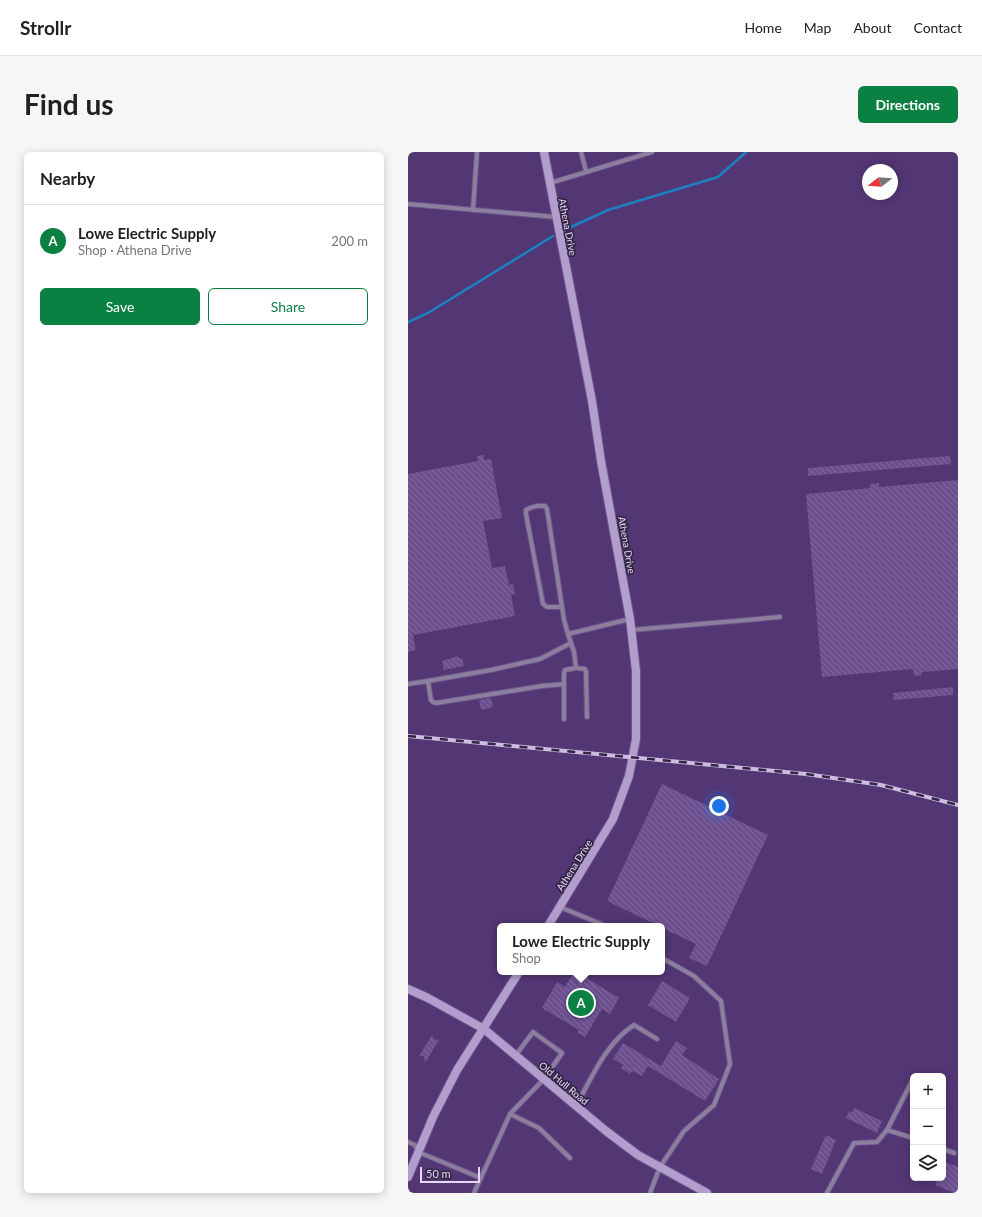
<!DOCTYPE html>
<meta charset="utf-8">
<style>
:root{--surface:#fff;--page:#f6f6f6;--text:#202124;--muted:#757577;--line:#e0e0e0;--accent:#0b8043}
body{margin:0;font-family:Lato,sans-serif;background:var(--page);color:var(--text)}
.controls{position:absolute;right:12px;bottom:12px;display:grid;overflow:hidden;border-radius:6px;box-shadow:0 2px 10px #0003}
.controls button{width:36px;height:36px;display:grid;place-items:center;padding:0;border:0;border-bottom:1px solid var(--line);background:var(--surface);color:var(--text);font:20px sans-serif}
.compass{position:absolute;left:454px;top:12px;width:36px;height:36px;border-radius:50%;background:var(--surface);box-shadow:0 2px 10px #0003;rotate:253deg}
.scale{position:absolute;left:12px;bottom:10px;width:60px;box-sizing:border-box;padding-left:4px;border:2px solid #e6d7fc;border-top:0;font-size:11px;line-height:14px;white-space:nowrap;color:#e6d7fc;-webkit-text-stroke:3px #322642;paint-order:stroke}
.you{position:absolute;left:311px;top:654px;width:14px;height:14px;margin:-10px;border:3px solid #fff;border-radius:50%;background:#1a73e8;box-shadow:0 0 0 6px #1a73e833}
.badge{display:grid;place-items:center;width:26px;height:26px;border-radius:50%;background:var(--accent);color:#fff;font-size:13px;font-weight:700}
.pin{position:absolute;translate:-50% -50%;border:2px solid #fff;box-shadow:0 1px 4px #0006}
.popup{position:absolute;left:89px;top:771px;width:168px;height:52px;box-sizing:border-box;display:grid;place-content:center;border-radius:6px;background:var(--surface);filter:drop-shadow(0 1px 3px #0005);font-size:13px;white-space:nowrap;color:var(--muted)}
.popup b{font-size:15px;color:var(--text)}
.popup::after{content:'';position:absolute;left:50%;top:100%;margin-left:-8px;border:8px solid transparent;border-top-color:var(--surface)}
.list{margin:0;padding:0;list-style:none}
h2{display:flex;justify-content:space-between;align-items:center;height:52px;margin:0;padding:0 16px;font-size:17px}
h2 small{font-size:13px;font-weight:400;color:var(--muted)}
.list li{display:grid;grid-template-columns:26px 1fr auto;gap:12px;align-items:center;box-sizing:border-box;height:72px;padding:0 16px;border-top:1px solid var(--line)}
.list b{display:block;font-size:15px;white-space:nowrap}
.list p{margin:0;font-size:13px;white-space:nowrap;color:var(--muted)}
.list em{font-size:13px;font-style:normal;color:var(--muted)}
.actions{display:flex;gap:8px;padding:12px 16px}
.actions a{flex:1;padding:9px 0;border:1px solid var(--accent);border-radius:6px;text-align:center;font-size:14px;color:var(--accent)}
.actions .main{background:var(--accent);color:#fff}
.icon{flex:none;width:22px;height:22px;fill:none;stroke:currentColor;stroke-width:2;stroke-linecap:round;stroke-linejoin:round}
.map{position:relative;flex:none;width:550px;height:1041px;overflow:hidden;border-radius:6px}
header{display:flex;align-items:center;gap:24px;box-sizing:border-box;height:56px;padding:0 20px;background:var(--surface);border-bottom:1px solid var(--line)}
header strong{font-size:19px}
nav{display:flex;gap:22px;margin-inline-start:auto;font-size:14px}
.intro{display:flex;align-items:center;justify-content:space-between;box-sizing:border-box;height:96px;padding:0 24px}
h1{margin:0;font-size:28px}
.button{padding:10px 18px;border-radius:6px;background:var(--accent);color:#fff;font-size:14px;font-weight:700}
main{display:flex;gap:24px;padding:0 24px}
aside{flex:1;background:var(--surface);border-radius:6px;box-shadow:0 2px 10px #0003}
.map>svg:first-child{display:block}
</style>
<header>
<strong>Strollr</strong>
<nav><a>Home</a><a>Map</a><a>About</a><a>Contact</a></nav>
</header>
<div class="intro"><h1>Find us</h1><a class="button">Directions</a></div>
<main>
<aside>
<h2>Nearby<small></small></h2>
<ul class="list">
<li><span class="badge">A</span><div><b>Lowe Electric Supply</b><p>Shop · Athena Drive</p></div><em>200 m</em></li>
</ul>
<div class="actions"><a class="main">Save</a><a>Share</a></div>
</aside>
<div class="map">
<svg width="550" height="1041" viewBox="0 0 550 1041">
<defs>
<pattern id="building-back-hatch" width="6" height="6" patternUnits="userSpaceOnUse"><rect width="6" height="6" fill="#6d5090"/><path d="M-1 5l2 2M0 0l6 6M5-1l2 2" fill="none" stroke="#8268a0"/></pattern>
</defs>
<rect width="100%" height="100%" fill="#533674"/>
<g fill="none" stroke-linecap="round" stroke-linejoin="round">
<g stroke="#1c81c2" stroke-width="2.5">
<path d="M152,80L200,58L310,25L338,0"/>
<path d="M0,170L20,161L145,84"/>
</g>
</g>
<g fill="url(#building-back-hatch)">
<path d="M76,303V308L83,307L94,366L75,369L84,416L97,414L101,433L105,432L107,442L103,443L107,464L5,483L8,498L0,500V322L70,309L69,304Z"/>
<path d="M542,304L543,312L400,324V316Z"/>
<path d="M550,328V517L514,520V523L506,524L505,517L414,525L398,342L462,336V332L471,331V335Z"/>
<path d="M50,504V506H54L56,514L36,518L34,509Z"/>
<path d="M545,535V543L486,548L485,541Z"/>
<path d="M83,546L85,555L73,558L71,548Z"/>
<path d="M254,632L360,683L299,814L281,806L288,792L254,776V774H251L199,749Z"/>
<path d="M166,820H169L211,846L202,862L194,857L177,885L169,880L171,878L134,856L149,830L157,835Z"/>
<path d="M254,829L282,846L268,870L240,853Z"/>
<path d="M24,883L26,887L31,888L17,911L16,904H11Z"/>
<path d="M268,889L279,896L274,903L311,927L297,949L240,914L234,924L224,919L222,922L213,916L215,913L205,907L215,891L253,914Z"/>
<path d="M446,956L474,969L469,981L438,966L441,959L444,961Z"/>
<path d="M418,983L428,988L414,1022L403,1017Z"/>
<path d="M535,1009L550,1015V1041H546L527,1033L529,1026H535Z"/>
</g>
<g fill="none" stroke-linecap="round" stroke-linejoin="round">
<defs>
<g id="lane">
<path d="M173,0L178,19"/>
<path d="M142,31L244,0"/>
<path d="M0,52L148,65"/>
<path d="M65,58L69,0"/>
<path d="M154,455H139L135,452L118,362V358C123,355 131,353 137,354L139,357L156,468L160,482L222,467"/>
<path d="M223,478L372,465"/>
<path d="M168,516L177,517L178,520L179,565"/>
<path d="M0,532L20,529"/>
<path d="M156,532L134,534L28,551L25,550L23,548L20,529L83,518L132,507L163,491"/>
<path d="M156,567V521L157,518L168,516L166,500L160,482"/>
<path d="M152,755L198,774"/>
<path d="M168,954C184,925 198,891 226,873L249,887"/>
<path d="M102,962L131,976L162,1006"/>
<path d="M479,978L505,986"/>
<path d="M0,990L7,993L10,1000L73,1026"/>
<path d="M535,997L546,1001"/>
<path d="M66,1041L102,962L136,927L154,901L125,880L108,903"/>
<path d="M242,1041L252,1015L276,979L306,953L322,912L313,849L286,824L254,806"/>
<path d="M419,1041L446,991L469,990L479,978L504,929"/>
</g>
<g id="secondary">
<path d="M136,0L184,249L193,309L222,467L228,519V587L221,624L205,667L140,774"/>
<path d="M0,837L20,846L76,877L198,979L230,1003L299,1041"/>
<path d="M0,1025L25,965L49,918L111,820"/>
</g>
</defs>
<use href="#lane" stroke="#6d538c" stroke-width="6"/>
<use href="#secondary" stroke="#6d538c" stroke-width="10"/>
<use href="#lane" stroke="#8b7f9d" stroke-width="4"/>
<use href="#secondary" stroke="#b19ecd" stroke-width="8"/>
<defs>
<path id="rail" d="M0,584L398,622L473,633L550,653"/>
</defs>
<use href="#rail" stroke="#cebce5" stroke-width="4"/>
<use href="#rail" stroke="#322642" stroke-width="2.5" stroke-dasharray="8" stroke-linecap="butt"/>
</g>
<g text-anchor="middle" stroke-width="3.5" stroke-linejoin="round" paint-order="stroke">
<g font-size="10" fill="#e6d7fc" stroke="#322642">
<text transform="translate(160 75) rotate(79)" y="4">Athena Drive</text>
<text transform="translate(219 393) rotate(80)" y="4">Athena Drive</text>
<text transform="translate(166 713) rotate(-58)" y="4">Athena Drive</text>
<text transform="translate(156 931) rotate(40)" y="4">Old Hull Road</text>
</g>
</g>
</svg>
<div class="controls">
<button>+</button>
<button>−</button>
<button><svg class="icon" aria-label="layers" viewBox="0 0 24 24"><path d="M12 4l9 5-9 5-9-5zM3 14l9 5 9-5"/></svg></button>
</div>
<svg class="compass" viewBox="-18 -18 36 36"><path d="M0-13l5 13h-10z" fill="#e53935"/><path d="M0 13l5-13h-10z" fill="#757577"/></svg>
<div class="scale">50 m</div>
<div class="you"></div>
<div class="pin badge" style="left:173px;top:851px">A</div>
<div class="popup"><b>Lowe Electric Supply</b>Shop</div>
</div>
</main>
